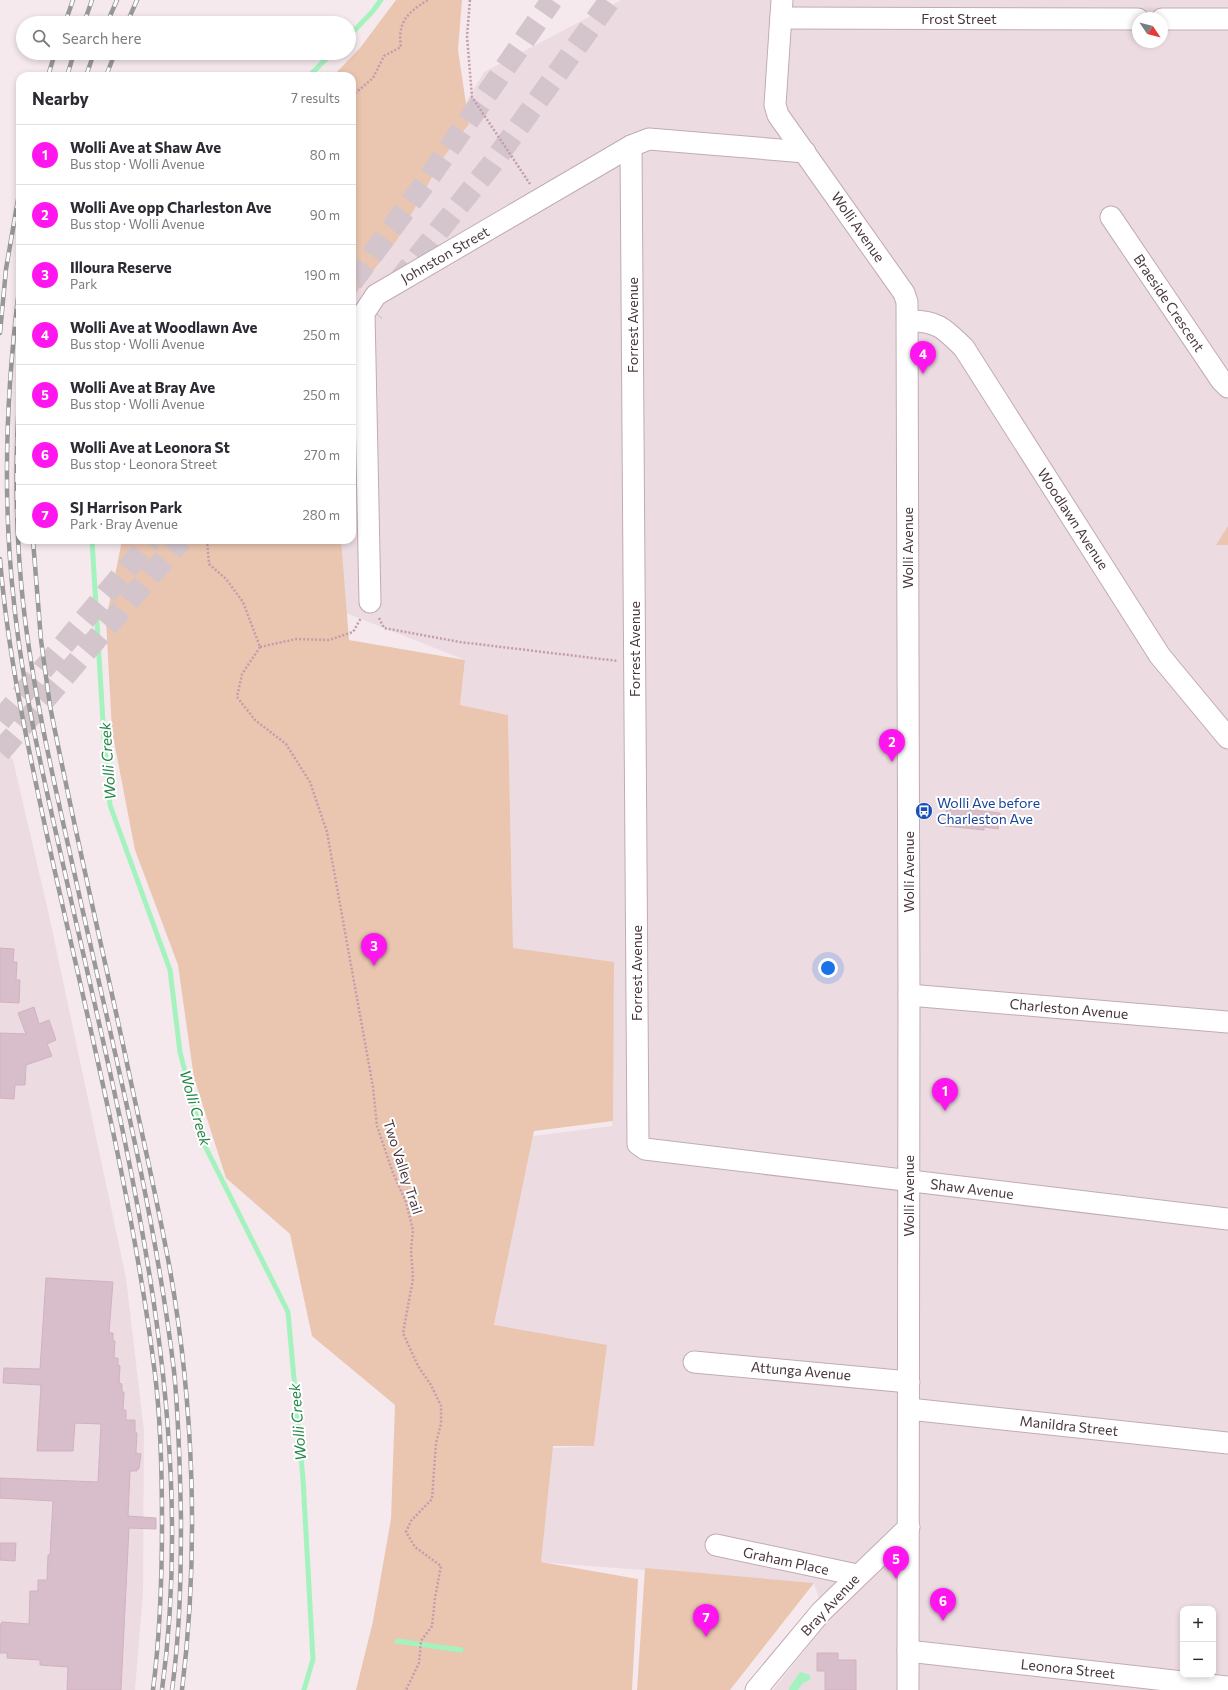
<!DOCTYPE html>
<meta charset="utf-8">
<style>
:root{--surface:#fff;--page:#f2f2f3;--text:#2b2b33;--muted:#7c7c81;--line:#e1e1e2;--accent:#ff16ef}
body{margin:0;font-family:Commissioner,sans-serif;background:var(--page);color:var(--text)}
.controls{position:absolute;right:12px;bottom:12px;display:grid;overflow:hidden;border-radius:8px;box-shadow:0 2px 6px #0003}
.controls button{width:36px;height:36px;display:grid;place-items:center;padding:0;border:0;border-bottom:1px solid var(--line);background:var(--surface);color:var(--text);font:20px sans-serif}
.compass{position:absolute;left:1132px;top:12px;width:36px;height:36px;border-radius:50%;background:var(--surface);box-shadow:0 2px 6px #0003;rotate:125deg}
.you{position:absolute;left:828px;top:968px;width:14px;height:14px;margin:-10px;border:3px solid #fff;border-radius:50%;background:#1a73e8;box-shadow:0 0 0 6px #1a73e833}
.badge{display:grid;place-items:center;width:26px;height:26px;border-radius:50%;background:var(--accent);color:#fff;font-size:13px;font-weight:700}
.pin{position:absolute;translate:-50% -33px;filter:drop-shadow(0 1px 2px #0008)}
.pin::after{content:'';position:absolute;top:21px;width:14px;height:12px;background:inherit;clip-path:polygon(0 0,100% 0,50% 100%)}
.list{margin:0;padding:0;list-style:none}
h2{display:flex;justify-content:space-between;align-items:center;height:52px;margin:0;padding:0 16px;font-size:17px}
h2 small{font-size:13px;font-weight:400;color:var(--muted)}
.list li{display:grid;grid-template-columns:26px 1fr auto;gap:12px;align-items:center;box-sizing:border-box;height:60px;padding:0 16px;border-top:1px solid var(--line)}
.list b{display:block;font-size:15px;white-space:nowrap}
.list p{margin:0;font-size:13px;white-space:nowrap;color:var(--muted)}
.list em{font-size:13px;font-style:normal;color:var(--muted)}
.icon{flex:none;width:22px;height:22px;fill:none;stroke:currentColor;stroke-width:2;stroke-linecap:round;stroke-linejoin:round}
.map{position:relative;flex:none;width:1228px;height:1690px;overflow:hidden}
.search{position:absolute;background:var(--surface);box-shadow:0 2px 6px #0003;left:16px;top:16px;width:340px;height:44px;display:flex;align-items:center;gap:10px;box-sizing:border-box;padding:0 14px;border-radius:22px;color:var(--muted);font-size:15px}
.panel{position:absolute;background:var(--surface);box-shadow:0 2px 6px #0003;left:16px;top:72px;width:340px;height:472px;border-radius:12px}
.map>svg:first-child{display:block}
</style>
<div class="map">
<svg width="1228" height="1690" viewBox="0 0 1228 1690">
<rect width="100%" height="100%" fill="#f5e9ee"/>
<g fill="#eddbe2" fill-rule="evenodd">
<path d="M621,0H1228V1690H773L827,1622L814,1583L537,1562L551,1448L594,1446L607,1346L494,1326L533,1136L612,1126L614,970L513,949L508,715L460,705L465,660L341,611L340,540H352V293L484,72ZM1138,18H1162V42H1138ZM1183,1609H1213V1675H1183Z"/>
<path d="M0,746L13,760L49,915L126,1278L144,1431L143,1591L135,1690H0Z"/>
</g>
<g fill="#eac6b1">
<path d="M396,0H462L458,50L469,124L442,159L397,240L352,298V76H333L360,48Z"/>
<path d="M1228,526V545H1216Z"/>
<path d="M122,540H341L349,640L465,660L460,705L508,715L513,948L614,962L613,1121L534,1131L494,1325L607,1345L594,1446H553L541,1562L638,1579L632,1690H356L373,1621L391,1519L395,1405L312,1336L290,1234L226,1178L194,1078L178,965L135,850L112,731L106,620Z"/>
<path d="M645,1568L814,1583L730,1690H637Z"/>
</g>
<path fill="#a4f3be" d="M800,1672L810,1675V1680L803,1683L798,1690H789V1688Z"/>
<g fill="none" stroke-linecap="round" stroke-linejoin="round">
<g stroke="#a4f3be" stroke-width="5">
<path d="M349,36L372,12L381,0"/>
<path d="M309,76L332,53"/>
<path d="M92,540L104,739L110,805L170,970L180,1052L203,1142L288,1312L303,1479L313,1659L304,1690"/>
<path d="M397,1641L461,1650"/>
</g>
</g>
<g fill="#d7beca" stroke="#d2b1c1">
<path d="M947,807L1000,813L998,829L984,827V830L945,826Z"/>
<path d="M0,948L14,949L13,962H17L16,980H20L19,1003L0,1002Z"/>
<path d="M34,1007L39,1024L49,1020L56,1040L47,1044L52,1056L26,1065L25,1085H15L14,1099L0,1098V1033L26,1034L18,1013Z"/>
<path d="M46,1278L113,1282L109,1333H113V1341H115L114,1358H118V1365L120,1366L119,1383L122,1384V1392H124L123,1410H126V1420H135V1432L137,1433L136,1451V1453L141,1454L139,1469L137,1468V1471H130L128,1516L156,1518V1529L129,1528L121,1690H67L68,1667L40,1665V1660L7,1658V1653H0V1625L2,1622L29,1624L30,1591H38V1580H47L48,1555H50L53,1501L0,1498V1478L98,1482L101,1424L75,1423L73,1451H37L41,1385L3,1383L4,1368L40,1369Z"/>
<path d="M0,1543H16L15,1561L0,1560Z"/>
<path d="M817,1653H838V1660H856V1690H825V1671H817Z"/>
</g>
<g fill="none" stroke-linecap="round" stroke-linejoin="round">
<g stroke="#d3c5cb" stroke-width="22" stroke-dasharray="22 11" stroke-linecap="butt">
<path d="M352,282L428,179L552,0"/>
<path d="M397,283L492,164L610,0"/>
<path d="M352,337L374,311"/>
<path d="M0,721L151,540"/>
<path d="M0,752L181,540"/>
</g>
<defs>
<g id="minor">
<path d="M782,0L775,105L778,115L904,293L907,302L909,995L908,1690"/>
<path d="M781,18L1138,19"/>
<path d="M1162,19H1228"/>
<path d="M631,146L638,1144L645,1149L1228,1219"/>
<path d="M1111,217L1221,380L1228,387"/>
<path d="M908,321C936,320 944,328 964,348L1160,656L1228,738"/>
<path d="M370,602L364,313L376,295L631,146L649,139L805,152"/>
<path d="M909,995L1228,1022"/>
<path d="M694,1362L909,1382"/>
<path d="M909,1409L1228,1443"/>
<path d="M716,1545L857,1575"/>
<path d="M908,1651L1228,1687"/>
<path d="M756,1690L821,1612L909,1527"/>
</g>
</defs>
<use href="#minor" stroke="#c1abb5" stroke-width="23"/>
<g stroke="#c39cad" stroke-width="2.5" stroke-dasharray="2 2" stroke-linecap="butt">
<path d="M470,0L467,36L472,97L530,184"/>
<path d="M352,96L373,78L384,56L401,47C397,22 408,12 428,0"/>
<path d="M352,125L355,124L352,135"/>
<path d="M207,540L209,564L226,579L243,602L260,647"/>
<path d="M379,618L384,628L460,642L618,661"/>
<path d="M260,647L242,674L237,697L255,720L286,744L310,782L327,832L373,1087L377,1126L393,1173L406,1202L413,1230L411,1250L413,1279L403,1333L418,1366L431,1385L441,1406V1424L436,1443L432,1499L411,1521L406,1532L415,1547L441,1566L435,1598L432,1626L421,1641L419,1663L406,1690"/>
<path d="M260,647L296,639L329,640L353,632L361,618"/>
</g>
<use href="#minor" stroke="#fff" stroke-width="21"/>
<defs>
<g id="rail">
<path d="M65,23L73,0"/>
<path d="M84,23L92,0"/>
<path d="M107,23L117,0"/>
<path d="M127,23L137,0"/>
<path d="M48,76L55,53"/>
<path d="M67,76L74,53"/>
<path d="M86,76L94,53"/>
<path d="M106,76L115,53"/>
<path d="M20,282C6,389 2,496 14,603C24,700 48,796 69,891C128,1153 199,1420 162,1690"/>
<path d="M0,333L6,269L20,188"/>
<path d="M20,383C15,456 15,529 23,602C33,694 55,786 75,876C111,1040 154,1204 174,1371C179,1420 180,1469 181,1518C181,1575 180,1633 172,1690"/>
<path d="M33,540L41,640L50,706C73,823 100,938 125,1054C140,1126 157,1198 170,1270C194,1406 199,1553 182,1690"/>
<path d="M0,559C8,659 30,756 51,854C89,1026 133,1198 155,1374C161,1423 162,1473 162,1523C162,1579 160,1635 153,1690"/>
</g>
</defs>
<use href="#rail" stroke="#989898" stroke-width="4.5"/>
<use href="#rail" stroke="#fff" stroke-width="3" stroke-dasharray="9" stroke-linecap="butt"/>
</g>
<defs>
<symbol id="bus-disc" viewBox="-11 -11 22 22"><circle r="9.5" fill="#1a4fb4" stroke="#fff"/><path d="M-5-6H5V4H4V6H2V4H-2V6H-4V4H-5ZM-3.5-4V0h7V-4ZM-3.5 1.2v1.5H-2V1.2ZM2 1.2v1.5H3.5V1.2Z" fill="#fff"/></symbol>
</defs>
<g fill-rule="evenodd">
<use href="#bus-disc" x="914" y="801" width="20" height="20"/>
</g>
<g text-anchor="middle" stroke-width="4" stroke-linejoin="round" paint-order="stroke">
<g font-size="14" fill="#493740" stroke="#fff">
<text x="959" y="24">Frost Street</text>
<text transform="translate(858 227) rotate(55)" y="5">Wolli Avenue</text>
<text transform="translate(445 255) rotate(-30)" y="5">Johnston Street</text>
<text transform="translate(1169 303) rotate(56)" y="5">Braeside Crescent</text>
<text transform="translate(633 325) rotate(-90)" y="5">Forrest Avenue</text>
<text transform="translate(1073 519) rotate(57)" y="5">Woodlawn Avenue</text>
<text transform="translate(908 548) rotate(-90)" y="5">Wolli Avenue</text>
<text transform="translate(635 649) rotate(-90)" y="5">Forrest Avenue</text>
<text transform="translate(909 872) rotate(-90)" y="5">Wolli Avenue</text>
<text transform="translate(637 973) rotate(-90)" y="5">Forrest Avenue</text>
<text transform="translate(1069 1009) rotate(5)" y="5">Charleston Avenue</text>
<text transform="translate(403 1167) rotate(72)" y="5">Two Valley Trail</text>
<text transform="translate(972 1189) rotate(7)" y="5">Shaw Avenue</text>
<text transform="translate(909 1196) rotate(-90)" y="5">Wolli Avenue</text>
<text transform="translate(801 1371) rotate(5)" y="5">Attunga Avenue</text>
<text transform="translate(1069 1426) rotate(6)" y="5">Manildra Street</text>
<text transform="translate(786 1561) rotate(12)" y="5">Graham Place</text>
<text transform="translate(830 1605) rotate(-47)" y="5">Bray Avenue</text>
<text transform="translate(1068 1669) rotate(6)" y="5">Leonora Street</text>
</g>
<g font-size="14" fill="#164399" stroke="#fff" text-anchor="start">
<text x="937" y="808">Wolli Ave before<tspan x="937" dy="16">Charleston Ave</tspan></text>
</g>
<g font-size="15" font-style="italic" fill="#238746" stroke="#fff">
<text transform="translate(108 761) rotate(-94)" y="5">Wolli Creek</text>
<text transform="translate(195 1108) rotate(74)" y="5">Wolli Creek</text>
<text transform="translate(298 1422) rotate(-95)" y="5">Wolli Creek</text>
</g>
</g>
</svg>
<div class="controls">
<button>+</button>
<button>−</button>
</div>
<svg class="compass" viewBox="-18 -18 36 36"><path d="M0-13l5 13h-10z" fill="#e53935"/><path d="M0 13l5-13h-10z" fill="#7c7c81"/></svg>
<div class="you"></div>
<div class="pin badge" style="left:945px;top:1111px">1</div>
<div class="pin badge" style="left:892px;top:762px">2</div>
<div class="pin badge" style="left:374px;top:966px">3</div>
<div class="pin badge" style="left:923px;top:374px">4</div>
<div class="pin badge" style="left:896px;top:1579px">5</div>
<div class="pin badge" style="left:943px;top:1621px">6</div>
<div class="pin badge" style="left:706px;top:1637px">7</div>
<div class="search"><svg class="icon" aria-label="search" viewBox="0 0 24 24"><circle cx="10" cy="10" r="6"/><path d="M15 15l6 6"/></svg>Search here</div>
<section class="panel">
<h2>Nearby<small>7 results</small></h2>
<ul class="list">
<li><span class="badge">1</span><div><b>Wolli Ave at Shaw Ave</b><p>Bus stop · Wolli Avenue</p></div><em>80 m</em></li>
<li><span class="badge">2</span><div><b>Wolli Ave opp Charleston Ave</b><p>Bus stop · Wolli Avenue</p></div><em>90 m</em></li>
<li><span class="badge">3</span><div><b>Illoura Reserve</b><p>Park</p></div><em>190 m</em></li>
<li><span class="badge">4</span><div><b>Wolli Ave at Woodlawn Ave</b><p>Bus stop · Wolli Avenue</p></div><em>250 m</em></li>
<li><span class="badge">5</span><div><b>Wolli Ave at Bray Ave</b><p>Bus stop · Wolli Avenue</p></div><em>250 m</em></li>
<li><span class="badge">6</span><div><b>Wolli Ave at Leonora St</b><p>Bus stop · Leonora Street</p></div><em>270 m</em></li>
<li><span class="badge">7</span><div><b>SJ Harrison Park</b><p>Park · Bray Avenue</p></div><em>280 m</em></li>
</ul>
</section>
</div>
